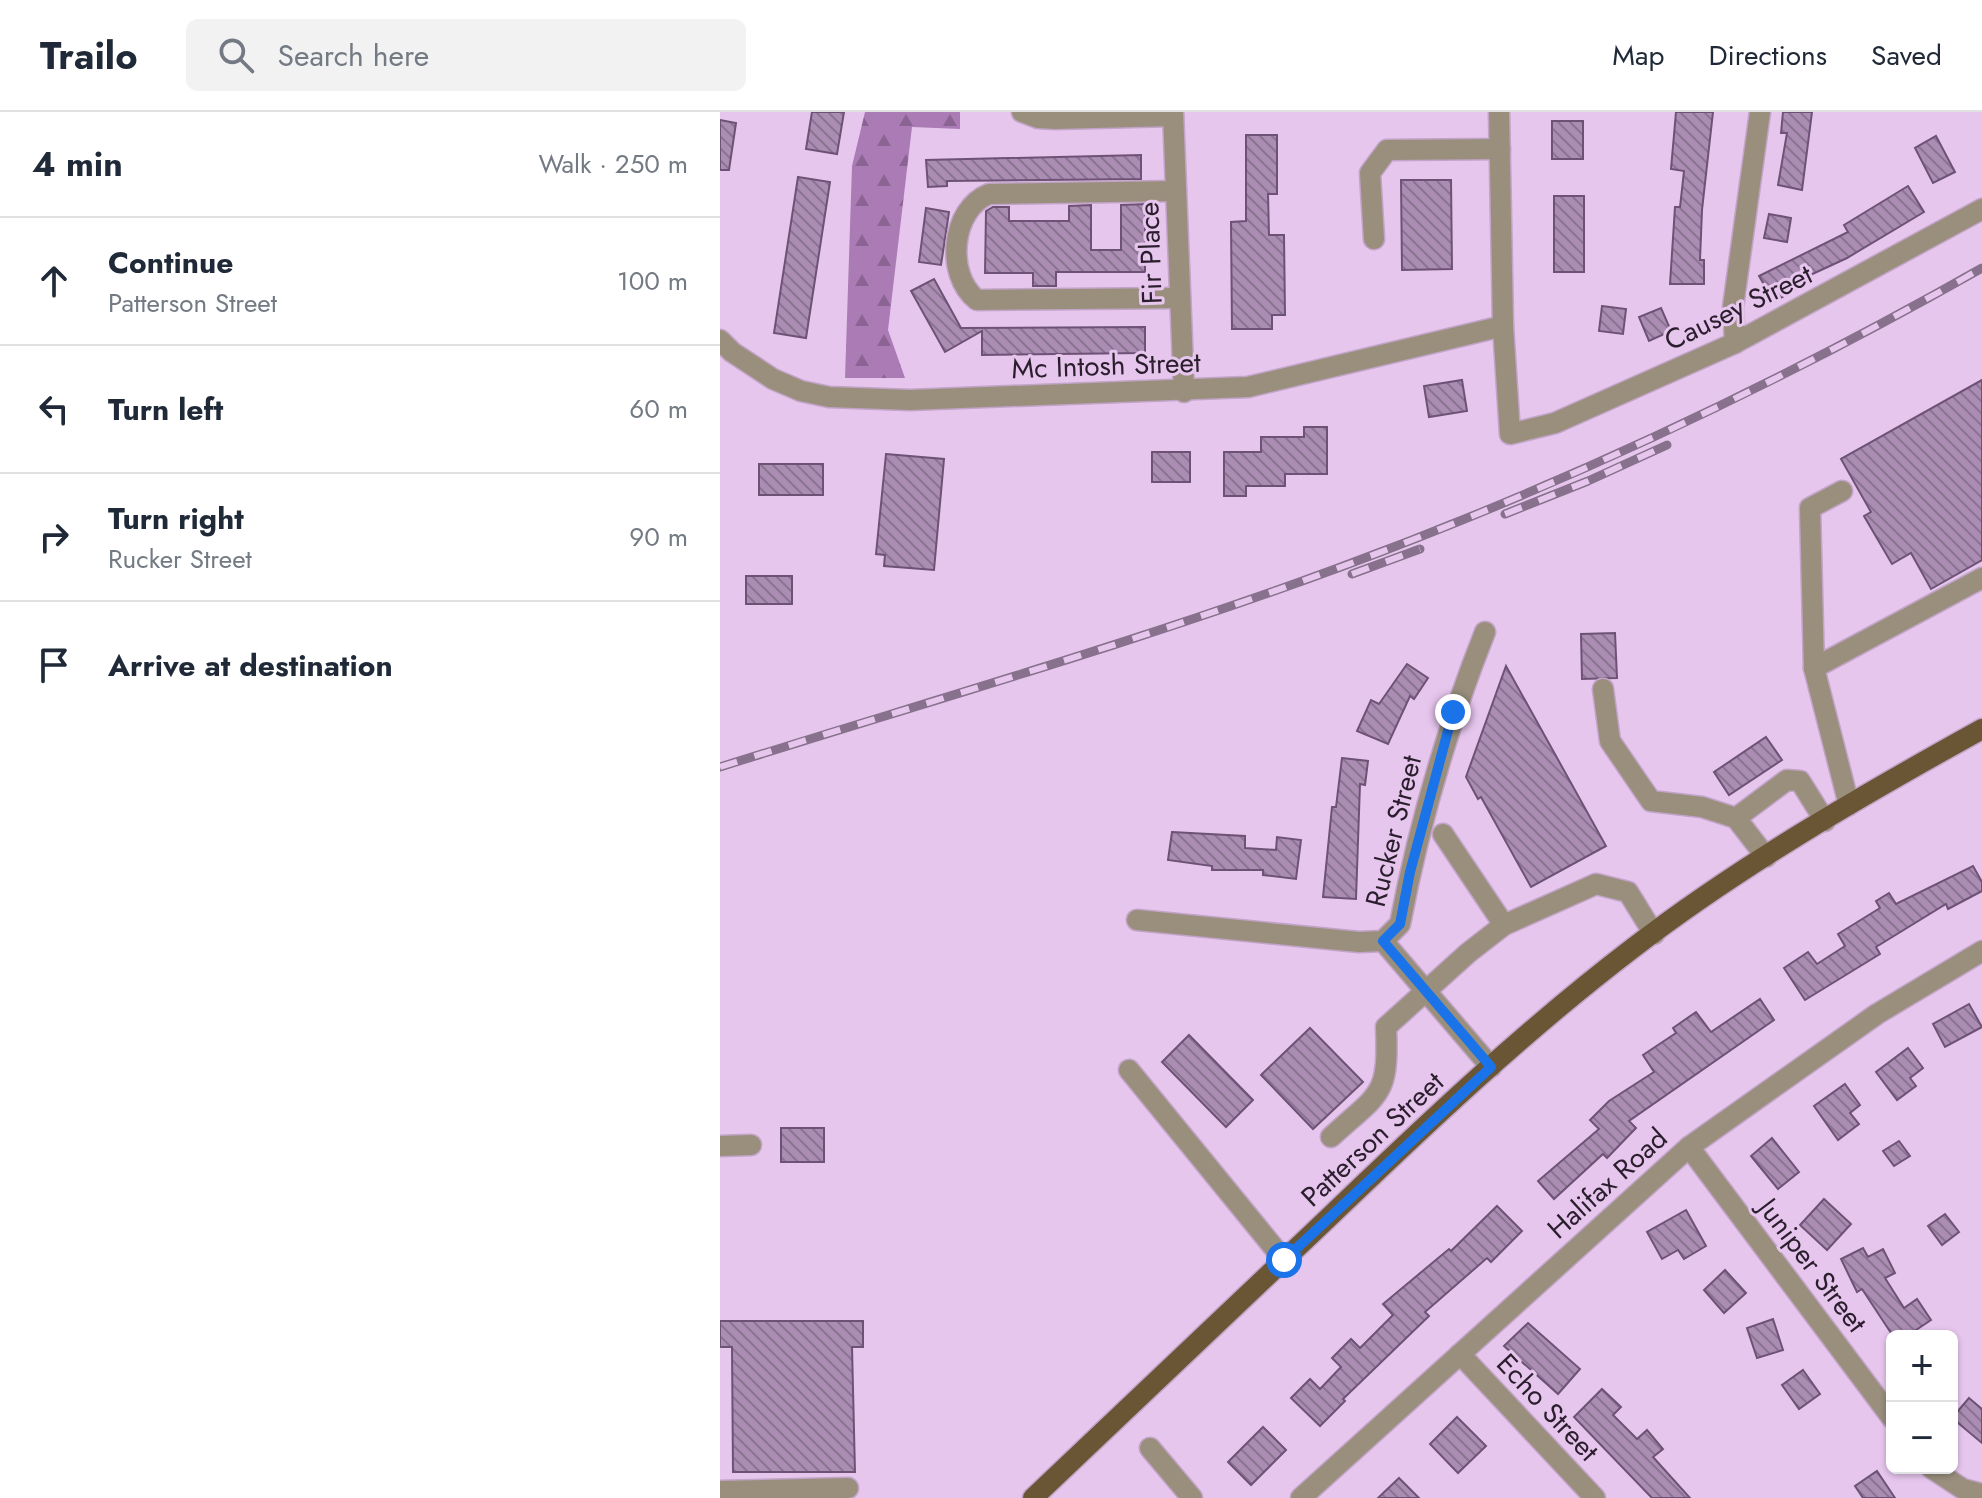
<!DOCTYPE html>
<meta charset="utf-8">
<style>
:root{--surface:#fff;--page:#f2f2f3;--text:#1f2937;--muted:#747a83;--line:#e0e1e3}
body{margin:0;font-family:Jost,sans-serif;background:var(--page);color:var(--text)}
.controls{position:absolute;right:24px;bottom:24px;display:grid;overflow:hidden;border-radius:12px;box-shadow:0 2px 6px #0004}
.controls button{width:72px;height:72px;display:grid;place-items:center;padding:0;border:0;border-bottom:2px solid var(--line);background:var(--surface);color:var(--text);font:40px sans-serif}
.stop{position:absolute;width:24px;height:24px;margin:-18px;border:6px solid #1a73e8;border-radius:50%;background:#fff}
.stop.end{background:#1a73e8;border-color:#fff;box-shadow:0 2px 8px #0008}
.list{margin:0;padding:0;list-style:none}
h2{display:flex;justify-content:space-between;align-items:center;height:104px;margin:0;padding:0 32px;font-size:34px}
h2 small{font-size:26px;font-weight:400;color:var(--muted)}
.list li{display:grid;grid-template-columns:52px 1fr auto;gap:24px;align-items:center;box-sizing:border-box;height:128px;padding:0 32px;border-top:2px solid var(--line)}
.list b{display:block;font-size:30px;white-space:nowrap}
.list p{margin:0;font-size:26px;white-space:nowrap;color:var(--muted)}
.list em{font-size:26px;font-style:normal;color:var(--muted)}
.icon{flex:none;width:44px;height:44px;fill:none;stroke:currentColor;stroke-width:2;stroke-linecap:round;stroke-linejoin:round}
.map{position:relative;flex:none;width:1262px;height:1386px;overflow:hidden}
header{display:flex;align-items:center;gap:48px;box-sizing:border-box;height:112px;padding:0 40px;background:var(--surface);border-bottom:2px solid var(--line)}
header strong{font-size:38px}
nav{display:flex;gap:44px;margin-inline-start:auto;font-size:28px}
.search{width:560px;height:72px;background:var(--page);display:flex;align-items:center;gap:20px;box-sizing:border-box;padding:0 28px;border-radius:12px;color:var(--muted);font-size:30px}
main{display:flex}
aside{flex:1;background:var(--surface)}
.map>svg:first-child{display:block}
</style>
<header>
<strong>Trailo</strong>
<div class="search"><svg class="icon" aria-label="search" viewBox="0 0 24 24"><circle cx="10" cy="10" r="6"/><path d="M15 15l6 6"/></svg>Search here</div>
<nav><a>Map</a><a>Directions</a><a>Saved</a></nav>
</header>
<main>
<aside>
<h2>4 min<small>Walk · 250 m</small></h2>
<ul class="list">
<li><svg class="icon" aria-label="ahead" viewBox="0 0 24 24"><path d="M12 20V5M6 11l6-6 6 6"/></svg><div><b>Continue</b><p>Patterson Street</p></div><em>100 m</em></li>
<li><svg class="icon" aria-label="left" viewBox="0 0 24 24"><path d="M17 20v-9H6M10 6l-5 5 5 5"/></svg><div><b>Turn left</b></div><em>60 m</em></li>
<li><svg class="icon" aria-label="right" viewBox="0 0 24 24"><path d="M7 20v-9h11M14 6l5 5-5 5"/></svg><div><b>Turn right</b><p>Rucker Street</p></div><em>90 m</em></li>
<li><svg class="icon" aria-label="arrive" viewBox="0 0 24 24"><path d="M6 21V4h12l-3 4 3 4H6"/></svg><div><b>Arrive at destination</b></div></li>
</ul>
</aside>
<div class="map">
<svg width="1262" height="1386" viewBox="0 0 1262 1386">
<defs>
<pattern id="forest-firs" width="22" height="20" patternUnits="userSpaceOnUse" patternTransform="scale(2)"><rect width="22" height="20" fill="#aa7bb5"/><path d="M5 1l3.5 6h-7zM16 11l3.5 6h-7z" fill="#8b6494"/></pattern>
<pattern id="building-back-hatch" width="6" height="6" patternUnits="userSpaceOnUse" patternTransform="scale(2)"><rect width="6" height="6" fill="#ab8db3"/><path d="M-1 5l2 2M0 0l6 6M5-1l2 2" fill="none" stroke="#8b7392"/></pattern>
</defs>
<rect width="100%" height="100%" fill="#e7c6ee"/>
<path fill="url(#forest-firs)" d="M145,0H240V17L192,15L168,218L185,266H125L132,54Z"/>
<g fill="url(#building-back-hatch)" stroke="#6e5275" stroke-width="2">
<path d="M92,0H124L117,42L86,37Z"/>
<path d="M956,0H993L982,98L980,148H984V172H950L955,95H960L964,59L951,57Z"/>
<path d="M1063,0H1092L1082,78L1058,73L1067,21H1061Z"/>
<path d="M0,8L16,11L9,58H0Z"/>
<rect x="832" y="9" width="31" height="38"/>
<path d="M526,23H557V82H548L549,123H564L565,203H552V217H512L511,110L526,109Z"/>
<path d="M1216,24L1235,60L1213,71L1195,36Z"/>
<path d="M421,43V67L227,69V74L208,75L206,48Z"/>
<path d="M78,65L110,70L86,226L54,221Z"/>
<path d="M681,68H731L732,157L682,158Z"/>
<path d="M1188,74L1204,100L1127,146L1073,171L1076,177L1054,190L1039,164L1128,120L1124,113Z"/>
<rect x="834" y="84" width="30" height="76"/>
<path d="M425,92V160H336V174H313V161H265L266,99L273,95H289V109H349V94L371,93V138H401V93Z"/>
<path d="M206,96L229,100L221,153L199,150Z"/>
<path d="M1049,102L1071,106L1067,130L1044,126Z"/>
<path d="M214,167L241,216L425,215V241L262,243V219L225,240L191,179Z"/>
<path d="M882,194L906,197L903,222L879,219Z"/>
<path d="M941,196L951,219L929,229L919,205Z"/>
<path d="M742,268L747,299L709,305L704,274Z"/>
<path d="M1262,268V448L1211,477L1191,441L1172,452L1144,404L1151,400L1121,347Z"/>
<path d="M584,315H607V362H565V374H526V384H504V340H541V325H584Z"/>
<rect x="432" y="340" width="38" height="30"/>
<path d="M166,342L224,347L214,458L164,454L165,443L156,442Z"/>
<rect x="39" y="352" width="64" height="31"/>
<rect x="26" y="464" width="46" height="28"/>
<path d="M895,521L897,566L862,567L861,522Z"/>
<path d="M687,552L708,566L694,587L690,584L668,632L637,619L651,588L659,592Z"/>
<path d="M786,554L886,734L811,775L761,685L758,687L746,665Z"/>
<path d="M1046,625L1062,648L1009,683L994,660Z"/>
<path d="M622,646L648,649L645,673L640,672L636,787L603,785L612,695H616Z"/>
<path d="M452,720L525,724V736L556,738L557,725L581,728L576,767L543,763V758H492V754L448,748Z"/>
<path d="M1253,754L1262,770V779L1228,797L1226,792L1156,835L1160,842L1085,888L1064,856L1088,840L1097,852L1125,834L1118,822L1160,796L1156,789L1169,781L1176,792Z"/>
<path d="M1040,887L1054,908L909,1009L916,1016L887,1046L883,1042L834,1087L818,1069L879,1017L870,1008L889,989L934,960L923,943L956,921L953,916L976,900L991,920Z"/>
<path d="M1249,892L1262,915L1225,935L1213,912Z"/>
<path d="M590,916L643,970L593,1017L541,963Z"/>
<path d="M469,923L533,988L506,1015L442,950Z"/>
<path d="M1188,936L1203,956L1190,966L1196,974L1177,988L1156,960Z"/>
<path d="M1125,972L1140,993L1130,1001L1139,1012L1118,1028L1094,994Z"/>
<rect x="61" y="1016" width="43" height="34"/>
<path d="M1052,1026L1079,1060L1058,1077L1031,1044Z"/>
<path d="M1179,1029L1190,1044L1174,1054L1163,1039Z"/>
<path d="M1104,1087L1131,1112L1107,1138L1080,1113Z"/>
<path d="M777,1094L802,1119L771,1150L767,1146L705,1200L709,1204L623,1287L625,1289L600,1314L571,1286L590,1267L600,1277L621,1255L612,1246L631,1227L640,1236L673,1203L663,1192L729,1137L731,1139Z"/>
<path d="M966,1098L986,1134L964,1147L958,1138L942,1147L927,1120Z"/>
<path d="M1225,1102L1239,1120L1222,1133L1208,1114Z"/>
<path d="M1143,1136L1148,1145L1163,1137L1175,1161L1165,1166L1184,1196L1197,1187L1211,1208L1187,1224H1173L1142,1177L1137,1180L1121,1147Z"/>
<path d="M1005,1158L1026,1181L1004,1201L984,1178Z"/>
<path d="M1053,1207L1063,1238L1037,1246L1027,1216Z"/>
<path d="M0,1209H143V1235H132L135,1360H13L12,1235H0Z"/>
<path d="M808,1211L860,1257L838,1282L784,1234Z"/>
<path d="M1083,1258L1100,1282L1079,1297L1062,1273Z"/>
<path d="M882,1277L901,1295L893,1303L917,1327L927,1318L943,1337L933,1345L970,1386H932L854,1305Z"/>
<path d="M1249,1286L1262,1297V1331L1232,1306Z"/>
<path d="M737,1305L766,1334L738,1361L710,1332Z"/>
<path d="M543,1315L566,1338L531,1373L508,1350Z"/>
<path d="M1157,1359L1175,1386H1143L1135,1374Z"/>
<path d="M679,1366L699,1386H658Z"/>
</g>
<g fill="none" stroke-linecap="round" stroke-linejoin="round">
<defs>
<g id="minor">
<path d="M302,0L318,6L335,7L453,4"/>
<path d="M453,0L464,280"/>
<path d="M779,0L783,214L790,322L835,311L1015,231L1262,97"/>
<path d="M456,79L269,82C231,97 225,163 257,188L460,186"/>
<path d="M654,127L650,61L667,38L780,37"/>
<path d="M0,228L12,240L53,267L81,279L109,285L190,288L528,275L783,214"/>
<path d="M1015,231L1013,195L1040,0"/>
<path d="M1094,556L1090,396L1122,379"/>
<path d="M883,577L890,629L931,689L982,695L1016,706L1046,745"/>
<path d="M1129,693L1094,556L1262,466"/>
<path d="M1016,706L1067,668L1080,669L1105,709"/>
<path d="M723,722L784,813"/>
<path d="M417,808L639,830L663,829L680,812C699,712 727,616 765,520"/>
<path d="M663,829L771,955"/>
<path d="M409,958L564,1148"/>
<path d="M611,1025C660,980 669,985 666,915L748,841L784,813L876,772L908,780L934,822"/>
<path d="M0,1034L31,1033"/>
<path d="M969,1035L1172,1306"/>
<path d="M740,1242L875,1386"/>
<path d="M430,1336L472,1386"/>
<path d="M1211,1356L1243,1377L1262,1382"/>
<path d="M0,1379L128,1376"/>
<path d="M581,1386L969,1035L1157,902L1262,839"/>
</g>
<path id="major" d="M313,1386C410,1294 507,1202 604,1110C703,1015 803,920 913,836C1021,753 1143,683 1262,617"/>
</defs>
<use href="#minor" stroke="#c1a4c7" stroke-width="23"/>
<use href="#major" stroke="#c1a4c7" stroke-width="23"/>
<use href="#minor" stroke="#9a8f7d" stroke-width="20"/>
<use href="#major" stroke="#6a5635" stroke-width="20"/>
<defs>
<g id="rail">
<path d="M785,402L868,369L947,333"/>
<path d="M632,462L700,437"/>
<path d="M0,655C206,590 415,531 618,456C841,374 1056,273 1262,156"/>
</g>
</defs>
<use href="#rail" stroke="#87718c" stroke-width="9"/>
<use href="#rail" stroke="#e7c6ee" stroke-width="6" stroke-dasharray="18" stroke-linecap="butt"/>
</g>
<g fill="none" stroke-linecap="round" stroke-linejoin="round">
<path stroke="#1a73e8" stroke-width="10" d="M564,1148L771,955L663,829L680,812L690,760L733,600"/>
</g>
<g text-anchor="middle" stroke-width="6" stroke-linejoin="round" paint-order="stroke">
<g font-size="28" fill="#2a1e2d" stroke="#e7c6ee">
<text transform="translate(430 141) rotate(-92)" y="10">Fir Place</text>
<text transform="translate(1018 195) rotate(-26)" y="10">Causey Street</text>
<text transform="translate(386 253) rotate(-2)" y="10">Mc Intosh Street</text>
<text transform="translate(673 719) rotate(-76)" y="10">Rucker Street</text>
<text transform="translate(652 1027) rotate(-43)" y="10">Patterson Street</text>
<text transform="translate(887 1071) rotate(-42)" y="10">Halifax Road</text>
<text transform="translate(1093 1153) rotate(53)" y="10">Juniper Street</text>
<text transform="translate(828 1295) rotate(47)" y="10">Echo Street</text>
</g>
</g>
</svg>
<div class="controls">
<button>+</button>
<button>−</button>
</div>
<div class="stop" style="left:564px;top:1148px"></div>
<div class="stop end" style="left:733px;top:600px"></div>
</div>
</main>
